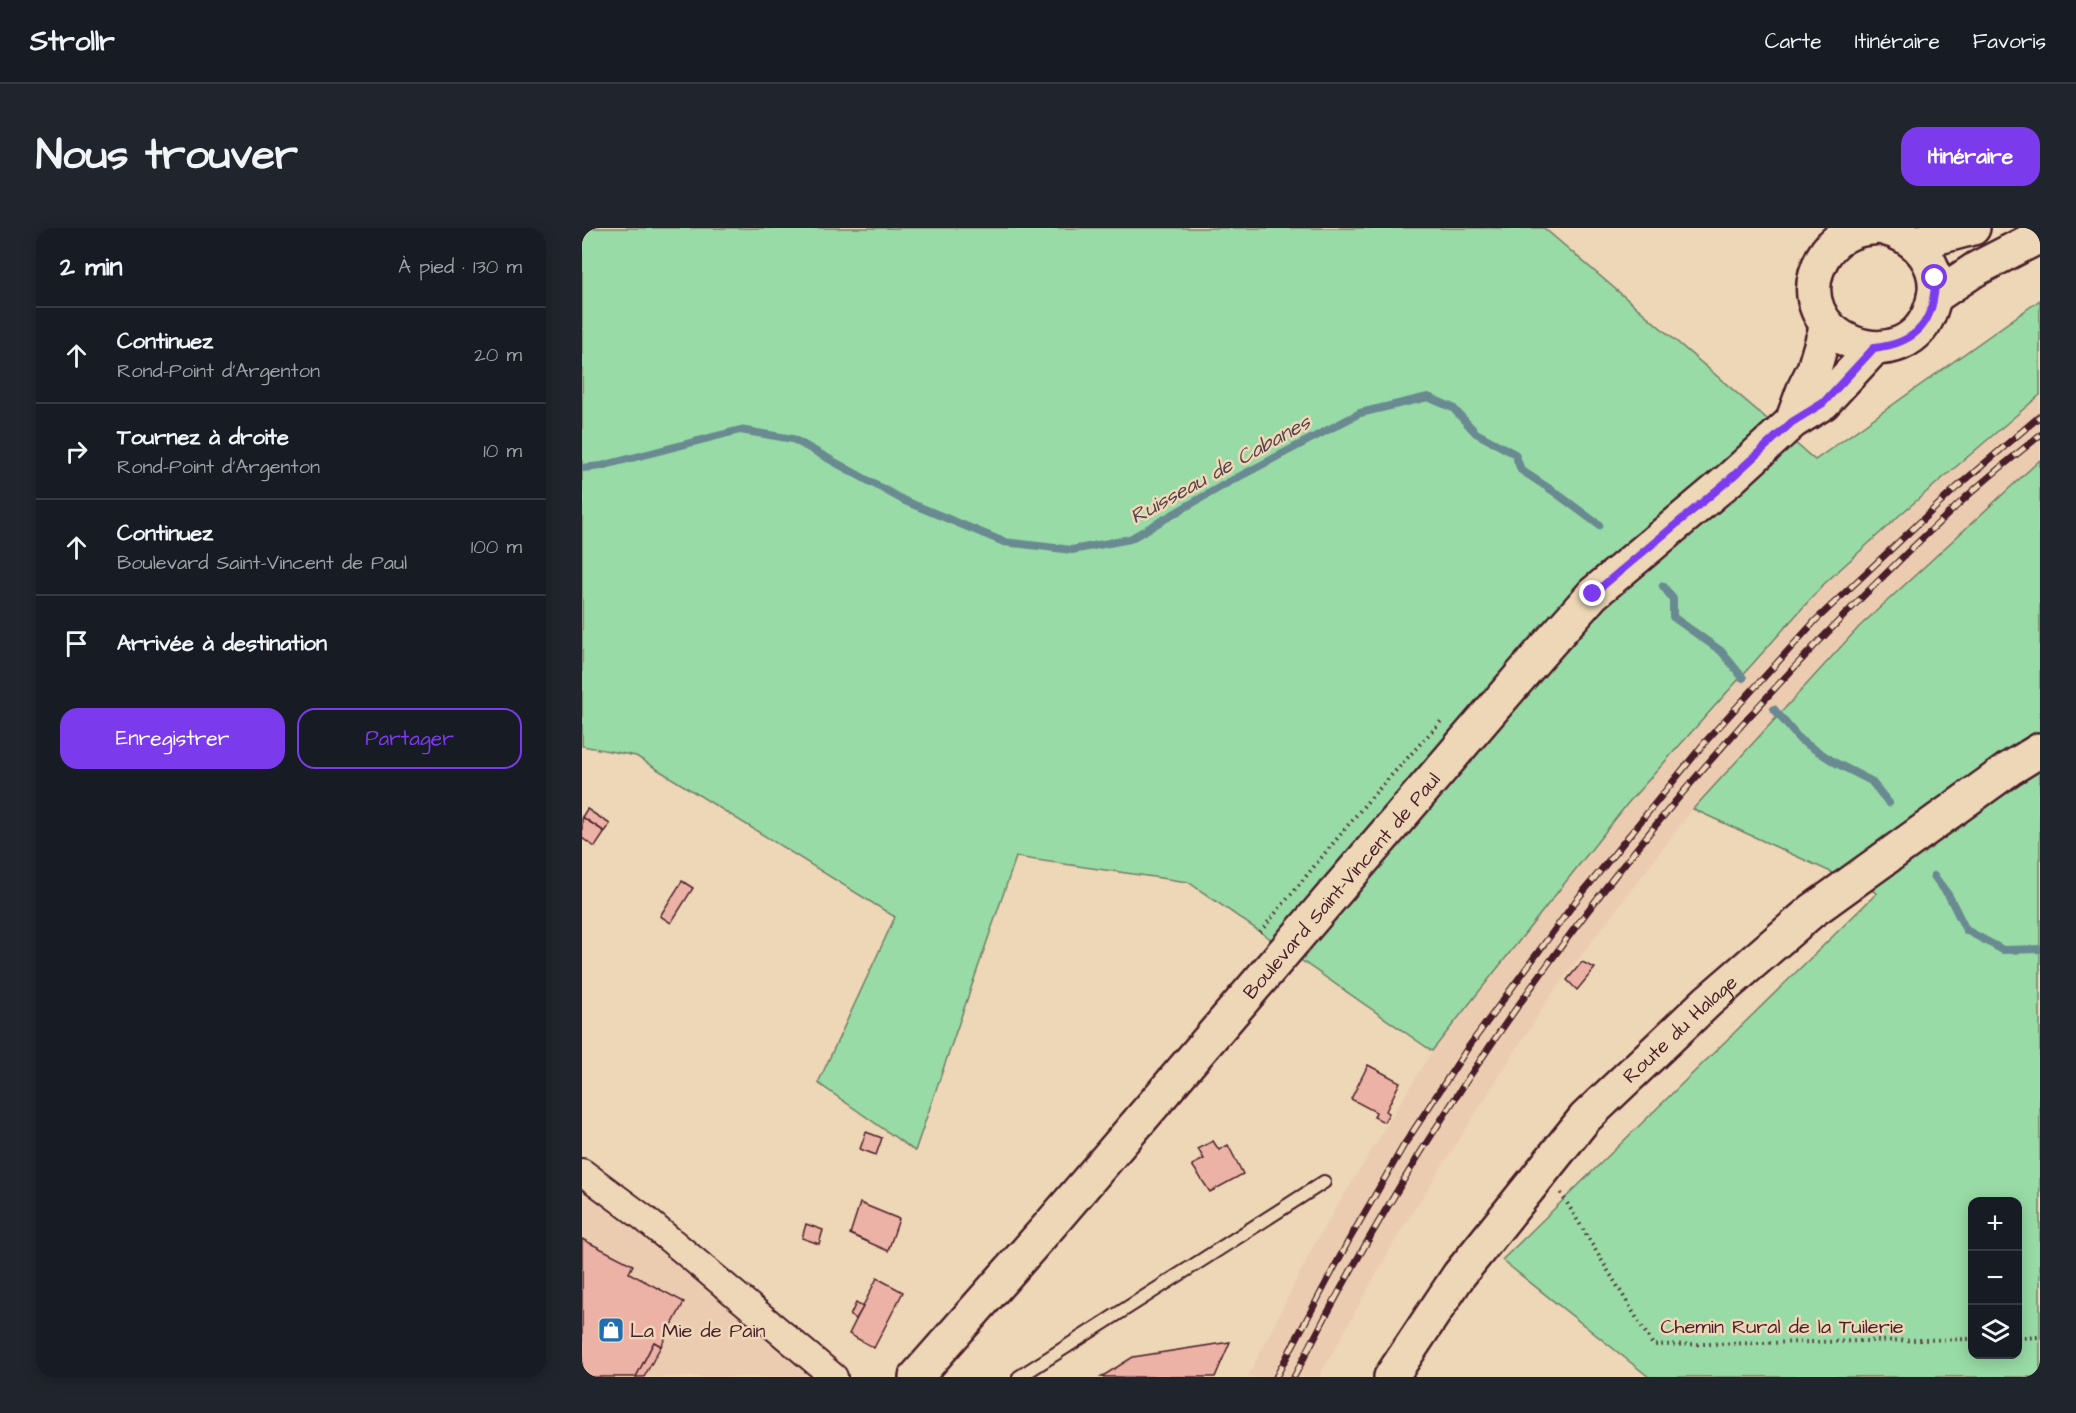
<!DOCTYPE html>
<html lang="fr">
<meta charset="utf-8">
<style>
:root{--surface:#171b24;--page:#20242c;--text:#f1f3f6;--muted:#9ea1a6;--line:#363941;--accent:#7c3aed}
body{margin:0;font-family:"Architects Daughter",sans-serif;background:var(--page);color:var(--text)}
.controls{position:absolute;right:18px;bottom:18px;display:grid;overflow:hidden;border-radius:12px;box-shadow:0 3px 15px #0003}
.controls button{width:54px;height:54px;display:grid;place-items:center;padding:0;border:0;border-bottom:2px solid var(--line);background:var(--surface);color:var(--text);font:30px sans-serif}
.stop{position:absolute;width:18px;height:18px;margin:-14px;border:4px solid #7c3aed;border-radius:50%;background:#fff}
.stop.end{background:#7c3aed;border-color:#fff;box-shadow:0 2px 6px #0008}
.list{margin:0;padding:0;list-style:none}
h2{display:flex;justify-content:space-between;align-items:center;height:78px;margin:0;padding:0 24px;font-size:26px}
h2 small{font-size:20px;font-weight:400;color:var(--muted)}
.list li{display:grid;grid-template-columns:39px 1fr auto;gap:18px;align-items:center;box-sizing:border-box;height:96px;padding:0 24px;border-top:2px solid var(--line)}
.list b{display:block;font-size:22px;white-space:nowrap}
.list p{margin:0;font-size:20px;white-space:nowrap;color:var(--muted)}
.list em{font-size:20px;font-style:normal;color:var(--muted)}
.actions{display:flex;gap:12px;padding:18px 24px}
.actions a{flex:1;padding:14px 0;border:2px solid var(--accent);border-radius:18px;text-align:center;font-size:21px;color:var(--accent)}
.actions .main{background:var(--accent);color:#fff}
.icon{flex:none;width:33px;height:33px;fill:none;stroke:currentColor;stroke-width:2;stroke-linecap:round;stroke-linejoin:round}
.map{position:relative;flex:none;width:1458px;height:1149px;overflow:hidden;border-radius:18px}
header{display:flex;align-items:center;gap:36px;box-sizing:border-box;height:84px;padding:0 30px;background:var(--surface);border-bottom:2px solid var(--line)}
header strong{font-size:28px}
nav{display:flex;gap:33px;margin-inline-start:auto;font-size:21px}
.intro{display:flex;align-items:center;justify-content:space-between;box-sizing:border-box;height:144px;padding:0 36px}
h1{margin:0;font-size:42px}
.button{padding:15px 27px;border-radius:18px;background:var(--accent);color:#fff;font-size:21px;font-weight:700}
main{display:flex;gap:36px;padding:0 36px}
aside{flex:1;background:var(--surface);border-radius:18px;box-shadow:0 3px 15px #0003}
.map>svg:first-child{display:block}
</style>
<header>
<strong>Strollr</strong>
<nav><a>Carte</a><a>Itinéraire</a><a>Favoris</a></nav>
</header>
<div class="intro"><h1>Nous trouver</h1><a class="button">Itinéraire</a></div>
<main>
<aside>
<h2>2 min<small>À pied · 130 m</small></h2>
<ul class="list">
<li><svg class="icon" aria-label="ahead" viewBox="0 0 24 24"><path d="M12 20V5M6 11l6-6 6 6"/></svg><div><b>Continuez</b><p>Rond-Point d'Argenton</p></div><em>20 m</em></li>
<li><svg class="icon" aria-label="right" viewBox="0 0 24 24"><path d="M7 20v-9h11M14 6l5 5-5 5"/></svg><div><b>Tournez à droite</b><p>Rond-Point d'Argenton</p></div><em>10 m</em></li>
<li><svg class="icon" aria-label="ahead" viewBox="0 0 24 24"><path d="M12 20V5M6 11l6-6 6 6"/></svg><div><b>Continuez</b><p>Boulevard Saint-Vincent de Paul</p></div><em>100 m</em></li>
<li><svg class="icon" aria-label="arrive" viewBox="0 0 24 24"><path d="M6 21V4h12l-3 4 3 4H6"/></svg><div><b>Arrivée à destination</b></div></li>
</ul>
<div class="actions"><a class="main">Enregistrer</a><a>Partager</a></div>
</aside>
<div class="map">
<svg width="1458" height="1149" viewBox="0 0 1458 1149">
<rect width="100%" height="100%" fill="#edd7b6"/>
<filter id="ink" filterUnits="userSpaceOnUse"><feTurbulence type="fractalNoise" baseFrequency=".0167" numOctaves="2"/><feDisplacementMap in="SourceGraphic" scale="12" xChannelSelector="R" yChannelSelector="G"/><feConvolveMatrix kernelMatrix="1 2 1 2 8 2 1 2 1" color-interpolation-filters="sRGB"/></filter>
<g filter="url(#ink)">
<g fill="#ecccb1">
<path d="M1458,167V232L1277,399L1111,581L969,767L815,1009L737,1149H666L734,1013L850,823L1046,575L1242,356L1320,285Z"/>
<path d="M0,944L252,1149H0Z"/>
</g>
<g fill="#98dba6" stroke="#717d68" stroke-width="1.5" fill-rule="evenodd">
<path d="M0,0H962L1233,232L1458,72V167L1320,285L1242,356L1046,575L850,823L606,654L434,629L333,923L236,855L313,689L54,528L0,518Z"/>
<path d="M1458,232V1149H1067L920,1032L1295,665L1111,581L1277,399ZM1390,974H1436V1126H1390Z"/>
</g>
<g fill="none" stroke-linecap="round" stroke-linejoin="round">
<g stroke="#6a8a92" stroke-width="8">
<path d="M0,240L19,238L158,202L211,211L323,273L422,314L490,322L548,311L647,254L778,185L846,169L871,180L894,205L933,226L939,242L974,265L1017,297"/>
<path d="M1081,358L1091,371V389L1139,423L1161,450"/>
<path d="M1192,481L1218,512L1254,535L1289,553L1307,575"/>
<path d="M1352,648L1367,668L1384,702L1421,722L1458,721"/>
</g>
</g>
<g fill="#ebb2a5" stroke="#4a1f2b" stroke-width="1.5">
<path d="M5,581L28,596L23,604L0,589Z"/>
<path d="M0,589L23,604L13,619L0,610Z"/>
<path d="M100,653L111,660L89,695L78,688Z"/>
<path d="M1000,734L1013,740L995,762L985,752Z"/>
<path d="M786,837L818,854L804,883L807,885L802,894L792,889L794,884L769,871Z"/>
<path d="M284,904L300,910L294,927L278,921Z"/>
<path d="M631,913L637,922L646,917L661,946L628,964L610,937L622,931L616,921Z"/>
<path d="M278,975L317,991L306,1023L268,1006Z"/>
<path d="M224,996L241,1002L237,1016L220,1010Z"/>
<path d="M0,1011L51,1037L47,1045L102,1074L79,1118L72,1114L54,1149H0Z"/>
<path d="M295,1050L321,1064L292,1120L267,1106Z"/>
<path d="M274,1075L281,1079L274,1091L268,1088Z"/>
<path d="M72,1114L79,1118L62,1149H54Z"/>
<path d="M648,1114L633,1149H519L551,1129Z"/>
</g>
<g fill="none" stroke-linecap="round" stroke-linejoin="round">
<defs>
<path id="service" d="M437,1149L742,954"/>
<path id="minor" d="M0,944L62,990L252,1149"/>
<g id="secondary">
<path d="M1290,0C1269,1 1251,12 1241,29C1196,109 1328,162 1351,74C1361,38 1335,8 1301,0"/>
<path d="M1334,15L1391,0"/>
<path d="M1352,69L1394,41L1458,8"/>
<path d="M1210,194L1222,161L1232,141L1245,97"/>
<path id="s1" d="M334,1149L468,997L955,429L1011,366L1148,251L1210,194L1241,175L1292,120"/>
<path id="s2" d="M809,1149L877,1047L1003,890L1126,773L1230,683L1427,541L1458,522"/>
</g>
</defs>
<use href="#service" stroke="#4a1f2b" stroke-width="16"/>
<use href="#minor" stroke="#4a1f2b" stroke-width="30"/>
<use href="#secondary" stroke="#4a1f2b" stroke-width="38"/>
<g stroke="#4a1f2b" stroke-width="4" stroke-dasharray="1.5 4.5" stroke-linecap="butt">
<path d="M678,704L786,573L861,491"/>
<path d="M979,965L1071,1117L1390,1111"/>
<path d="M1436,1110L1458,1109"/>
</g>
<use href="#service" stroke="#edd7b6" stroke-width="12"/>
<use href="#minor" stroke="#edd7b6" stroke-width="26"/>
<use href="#secondary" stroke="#edd7b6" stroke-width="33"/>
<defs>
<g id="rail">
<path d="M694,1149L767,1012L822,917L885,821L993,674L1124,513L1234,392L1374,260L1458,188"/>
<path d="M712,1149C879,820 1108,524 1379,274C1404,250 1432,229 1458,207"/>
</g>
</defs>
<use href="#rail" stroke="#4a1f2b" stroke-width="7"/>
<use href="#rail" stroke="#edd7b6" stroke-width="4.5" stroke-dasharray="14" stroke-linecap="butt"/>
</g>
</g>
<g fill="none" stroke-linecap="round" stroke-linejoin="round" filter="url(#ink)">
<path stroke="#7c3aed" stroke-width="8" d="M1011,366L1148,251L1210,194L1241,175L1292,120C1336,115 1353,93 1353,50"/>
</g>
<defs>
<symbol id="shop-square" viewBox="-11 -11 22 22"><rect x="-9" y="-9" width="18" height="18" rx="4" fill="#1f6fb2" stroke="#edd7b6"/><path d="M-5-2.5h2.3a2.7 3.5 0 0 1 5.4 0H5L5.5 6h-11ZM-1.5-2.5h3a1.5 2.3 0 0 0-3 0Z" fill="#fff"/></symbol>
</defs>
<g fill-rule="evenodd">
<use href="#shop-square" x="14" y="1087" width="30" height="30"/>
</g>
<g text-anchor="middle" stroke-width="5" stroke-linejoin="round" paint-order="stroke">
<g font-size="20" fill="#4a1f2b" stroke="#edd7b6">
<text dy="7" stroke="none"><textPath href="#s1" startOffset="650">Boulevard Saint-Vincent de Paul</textPath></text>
<text dy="7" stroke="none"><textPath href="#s2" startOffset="454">Route du Halage</textPath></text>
<text x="1200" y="1105">Chemin Rural de la Tuilerie</text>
</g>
<g font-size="20" fill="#4a1f2b" stroke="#edd7b6" text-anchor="start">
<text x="48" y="1109">La Mie de Pain</text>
</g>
<g font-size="21" font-style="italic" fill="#55434d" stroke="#edd7b6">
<text transform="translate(638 241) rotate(-29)" y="7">Ruisseau de Cabanes</text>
</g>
</g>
</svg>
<div class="controls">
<button>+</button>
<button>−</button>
<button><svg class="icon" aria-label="layers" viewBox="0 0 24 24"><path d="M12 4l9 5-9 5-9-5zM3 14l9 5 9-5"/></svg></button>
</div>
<div class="stop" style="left:1353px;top:50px"></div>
<div class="stop end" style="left:1011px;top:366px"></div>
</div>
</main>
